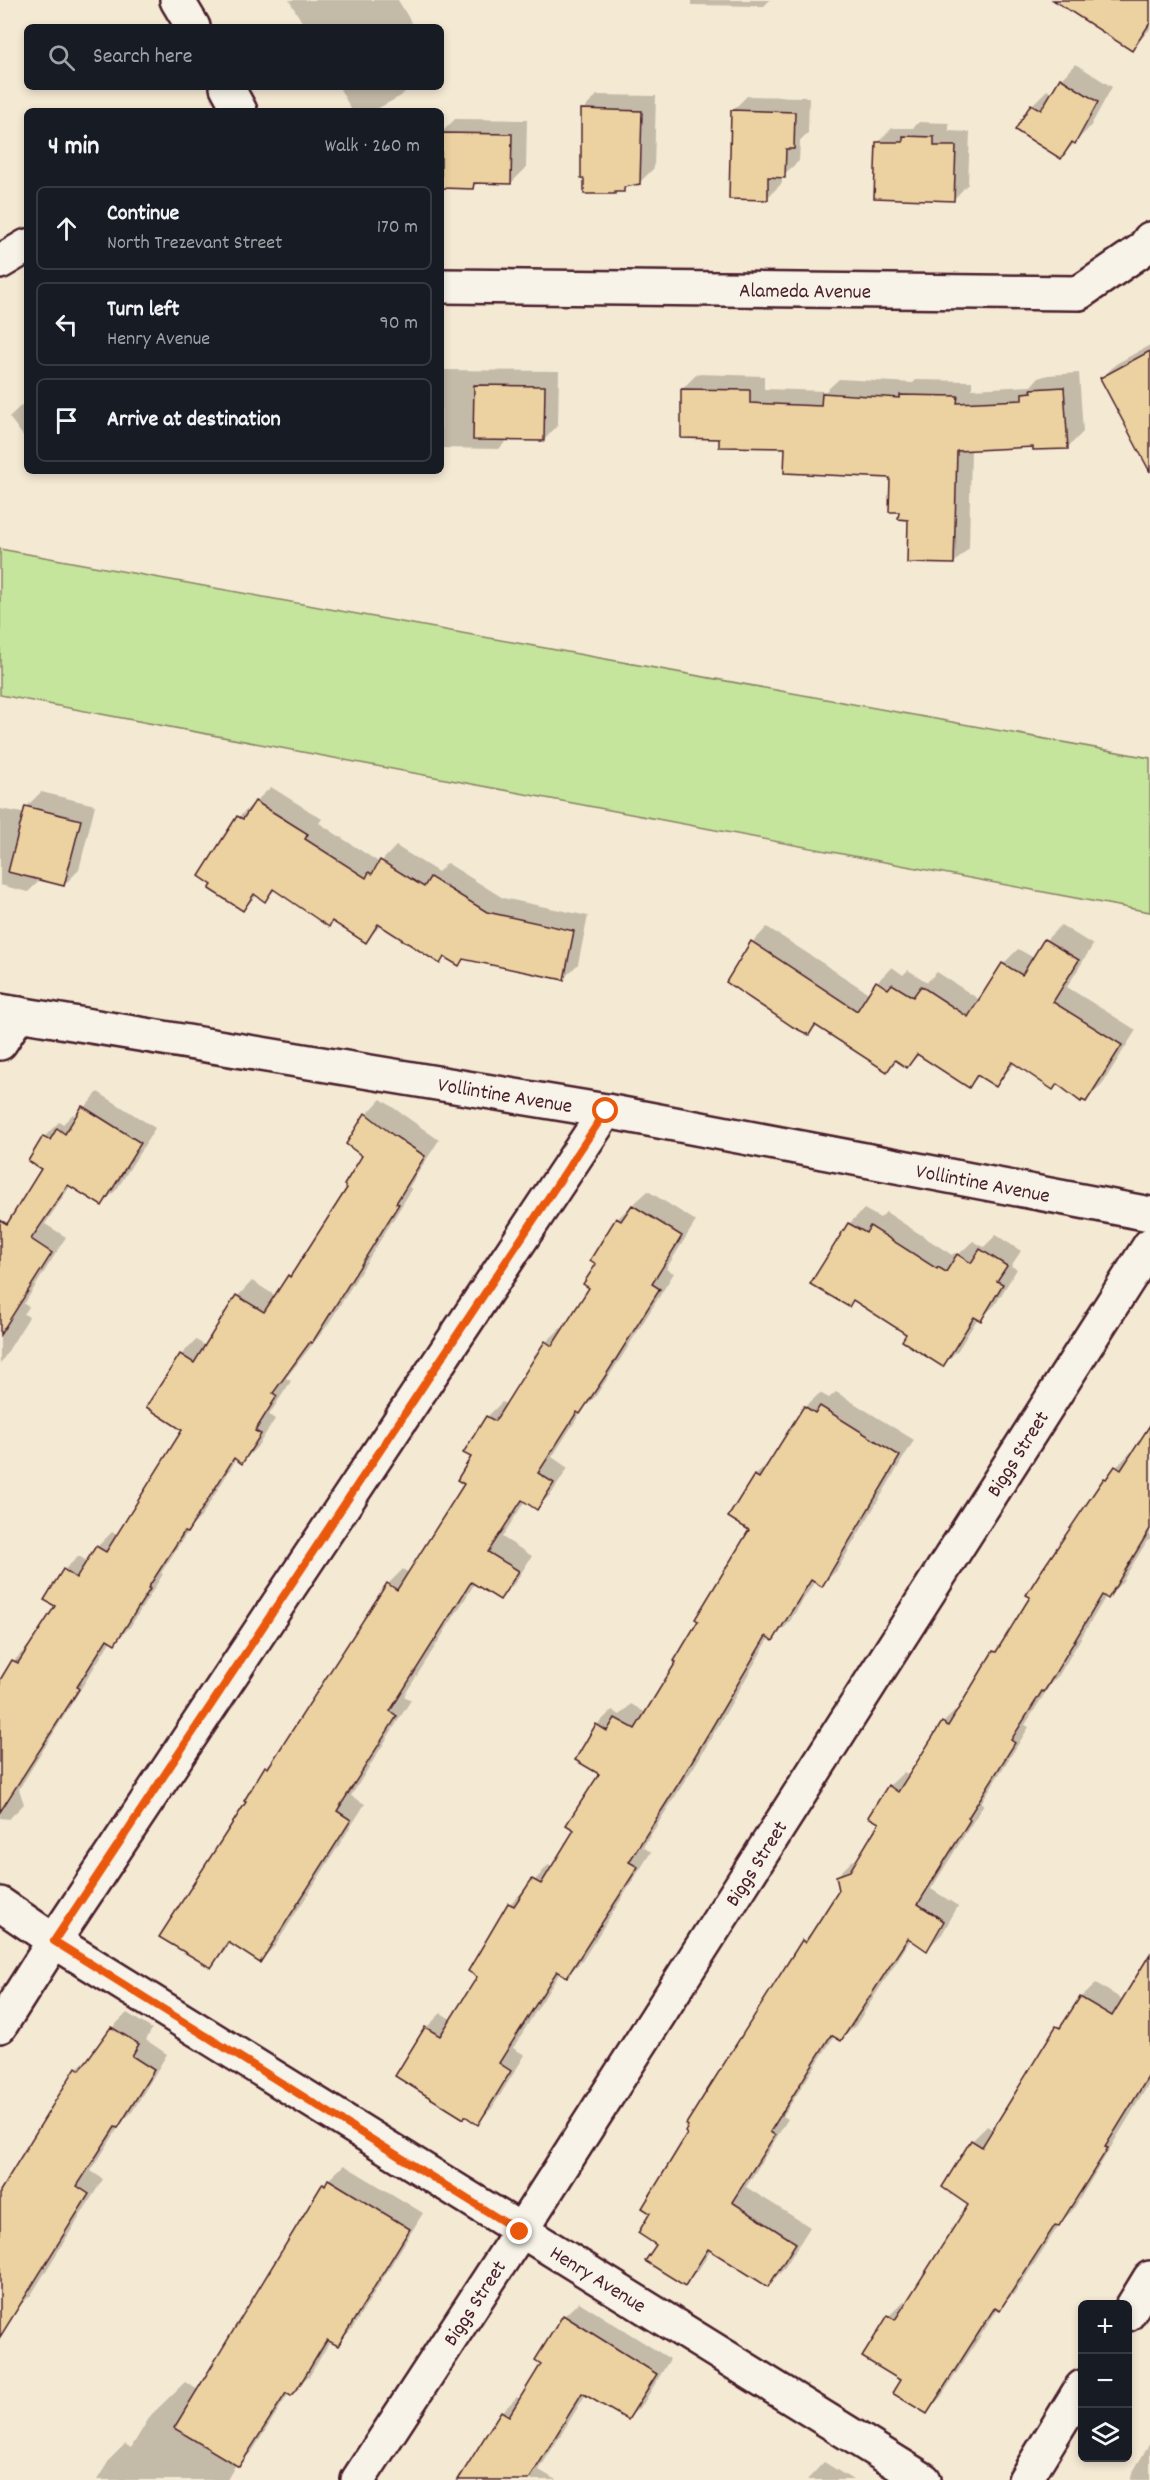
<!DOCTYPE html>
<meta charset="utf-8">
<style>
:root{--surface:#171b24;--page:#20242c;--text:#f1f3f6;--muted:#9ea1a6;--line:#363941}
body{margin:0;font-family:Dekko,sans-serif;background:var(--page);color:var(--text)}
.controls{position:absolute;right:18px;bottom:18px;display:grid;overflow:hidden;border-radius:9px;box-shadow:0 3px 9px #0003}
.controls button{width:54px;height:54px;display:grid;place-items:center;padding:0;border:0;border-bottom:2px solid var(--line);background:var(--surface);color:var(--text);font:30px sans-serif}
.stop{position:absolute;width:18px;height:18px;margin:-14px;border:4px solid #ea580c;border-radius:50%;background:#fff}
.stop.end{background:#ea580c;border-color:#fff;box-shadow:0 2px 6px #0008}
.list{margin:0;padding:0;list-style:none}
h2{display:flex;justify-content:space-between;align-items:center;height:78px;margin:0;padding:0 24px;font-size:26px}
h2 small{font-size:20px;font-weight:400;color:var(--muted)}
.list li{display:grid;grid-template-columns:39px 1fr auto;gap:18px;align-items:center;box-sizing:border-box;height:84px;margin:0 12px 12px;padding:0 12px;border:2px solid var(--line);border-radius:9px}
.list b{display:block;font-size:22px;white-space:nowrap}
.list p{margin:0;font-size:20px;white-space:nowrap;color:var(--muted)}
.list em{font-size:20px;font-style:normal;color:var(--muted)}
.icon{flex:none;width:33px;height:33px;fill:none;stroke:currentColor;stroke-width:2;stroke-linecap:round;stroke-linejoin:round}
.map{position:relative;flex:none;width:1150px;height:2480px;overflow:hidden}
.search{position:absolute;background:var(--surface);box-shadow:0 3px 9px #0003;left:24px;top:24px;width:420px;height:66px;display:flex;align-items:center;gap:15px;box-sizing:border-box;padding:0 21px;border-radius:9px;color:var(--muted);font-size:22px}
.panel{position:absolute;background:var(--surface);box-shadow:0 3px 9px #0003;left:24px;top:108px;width:420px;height:366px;border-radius:9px}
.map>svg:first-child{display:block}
</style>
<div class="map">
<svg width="1150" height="2480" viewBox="0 0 1150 2480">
<rect width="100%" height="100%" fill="#f4e9d3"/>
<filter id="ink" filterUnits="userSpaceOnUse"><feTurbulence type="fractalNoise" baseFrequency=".0167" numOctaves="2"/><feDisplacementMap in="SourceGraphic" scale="12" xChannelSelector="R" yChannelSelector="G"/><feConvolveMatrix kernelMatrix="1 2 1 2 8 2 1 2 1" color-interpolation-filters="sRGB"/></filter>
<g filter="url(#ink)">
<path fill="#c5e49c" stroke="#888264" stroke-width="1.5" d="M0,549L1150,758V912L0,695Z"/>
<g fill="#0003">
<path d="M289,0H398L414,27H305Z"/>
<path d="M691,0H770L764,6L691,5Z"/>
<path d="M1063,0H1150V29L1132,49Z"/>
<path d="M1076,64L1112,87L1090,127L1061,157L1032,105L1047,90L1052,94L1061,79Z"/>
<path d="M339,87H409L401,96L373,111H352Z"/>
<path d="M597,95L656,96L654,168L639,183L628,186L623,191L583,110Z"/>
<path d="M747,96L809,97L808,133L800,141L799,161L782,176V183L767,198L732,111Z"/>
<path d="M455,119L527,120L526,168L511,183L478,182L473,187H441V133Z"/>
<path d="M919,122L949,123V131L970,132L968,184L954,199L877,143L892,128H913Z"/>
<path d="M1150,345V446L1101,379L1116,364Z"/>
<path d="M441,370L559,371L558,425L544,440L508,439L499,449L441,448Z"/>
<path d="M1079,373L1083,432L1068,447L1034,445L971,449L969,548L954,563L900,510L892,477L787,447L721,438L682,389L697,374L764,376V389L826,391L839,379L913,383L916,380L972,381V389L1031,386L1038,378L1048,375Z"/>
<path d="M27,400V441L9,417Z"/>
<path d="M271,787L322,819L319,823L380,863L396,846L438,872L447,863L503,898L588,916L578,964L563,979L465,958L459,964L446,956L440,962L382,924L366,941L333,920L328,925L276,889L265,900L257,895L243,909L201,876L239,817Z"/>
<path d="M41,792L95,805L79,870L64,885L41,879L28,892L0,885V809L24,813L26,807Z"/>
<path d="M1061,925L1093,945L1067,987L1136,1030L1101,1086L1086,1100L1058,1083L1015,1063L996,1085L980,1075L969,1086L920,1054L907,1066L897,1060L887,1070L817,1025L809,1033L753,942L767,927L870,994L877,982L892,967L903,975L908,970L927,982L937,972L980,1000L1003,964L1018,949L1034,958L1046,940Z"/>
<path d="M98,1092L155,1128L117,1189L102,1204L71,1185L45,1224L66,1237L24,1304L29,1307L24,1314L29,1317L0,1364V1231L6,1227L43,1168L30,1160L44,1137L59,1122L63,1124L73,1114L77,1117Z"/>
<path d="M381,1099L439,1140L409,1187L412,1189L327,1326L286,1378L291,1381L269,1415L275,1419L257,1447L242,1462L237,1458L201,1517L190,1528L161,1573L163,1574L130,1627L115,1642L111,1640L19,1789L24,1804L9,1819L0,1818V1683L14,1661L28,1646L30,1647L57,1606L64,1570L79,1556L88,1562L97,1547L112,1532L118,1536L184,1430L181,1355L196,1340L206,1346L238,1296L252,1281L276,1296L289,1276L298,1267L348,1187L364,1156L348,1144L367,1114Z"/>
<path d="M648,1191L696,1221L666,1269L674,1273L621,1358L595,1397L583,1409L552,1457L568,1468L552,1493L537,1508L525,1501L502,1537L532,1556L514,1584L499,1599L475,1583L404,1696L411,1700L351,1796L365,1804L275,1946L260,1961L231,1943L211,1966L248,1801L246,1800L266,1767L278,1755L388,1584L403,1569L410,1574L466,1484L473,1457L465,1452L487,1417L502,1402L507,1405L546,1342L561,1328L564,1329L591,1287L598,1263L617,1219Z"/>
<path d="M864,1209L880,1218L886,1212L952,1255L954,1253L958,1255L973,1241L984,1247L996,1235L1021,1251L1011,1266L1017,1269L995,1305L980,1319L978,1318L958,1350L943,1365L908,1334L854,1299L848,1305L812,1283L849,1224Z"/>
<path d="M836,1392L914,1440L837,1570L822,1585L815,1581L788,1624L773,1639L770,1637L697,1762L643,1847L651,1852L582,1961L567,1975L561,1971L513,2048L525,2055L492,2108L477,2123L426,2028L441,2013L452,2020L479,1976L470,1970L510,1904L525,1889L527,1890L548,1865L553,1868L576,1829L601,1774L597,1725L612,1710L620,1715L631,1704L646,1713L678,1661L751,1530L755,1476L770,1461L805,1407L820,1393L829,1398Z"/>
<path d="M1150,1441V1540L1147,1541L1122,1582L1108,1597L1106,1596L1059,1675L1052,1682L1025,1725L1029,1727L981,1803L984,1804L931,1889L958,1906L942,1934L927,1949L911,1939L856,2025L841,2040L835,2035L783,2116L788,2119L746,2187L810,2227L783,2270L768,2285L711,2250L699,2269L684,2284L658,2244L803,1941L816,1928L841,1890L837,1876L852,1861L859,1859L881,1822L889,1786L904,1772L910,1776L943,1723L958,1708L960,1709L1105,1479L1131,1452L1134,1454Z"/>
<path d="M1150,1955V2082L1073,2210L1061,2222L1015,2293L999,2307L941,2397L926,2412L902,2380L889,2316L904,2301L908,2304L970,2205L972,2141L987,2126L994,2130L1058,2027L1071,2014L1081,1997L1096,1983L1123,2000Z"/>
<path d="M127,2013L152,2029L146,2040L167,2054L132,2112L122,2122L91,2171L103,2179L31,2295L16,2309L0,2312V2193L77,2068L93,2054L112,2028Z"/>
<path d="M344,2165L423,2213L352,2329L337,2344L331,2340L310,2375L289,2393L253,2450L239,2465L236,2464L227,2480H97L110,2459L125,2444L131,2448L151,2415L185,2382L198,2390L324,2184Z"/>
<path d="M579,2302L670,2359L643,2404L628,2418L586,2394L539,2470L556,2480H455L474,2457L502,2412L517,2397L521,2400L543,2364L564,2316Z"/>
<path d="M1150,2443V2480H1130L1132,2476L1131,2475Z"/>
<path d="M824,2462L853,2480H807Z"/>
</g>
<g fill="#ecd2a1" stroke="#4a1f2b" stroke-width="1.5">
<path d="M1053,0H1150V23L1132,51Z"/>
<path d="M1060,78L1098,102L1075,144L1072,142L1061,159L1015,130L1031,104L1041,110Z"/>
<path d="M581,109L642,111L640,184L624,187V192H615V194H584V179L581,178Z"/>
<path d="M731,110L795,112L794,149H786L785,178L768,177V200L729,199Z"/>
<path d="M441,133L512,134L511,184L474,183L473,189L441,188Z"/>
<path d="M903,136L934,137V146H956L954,201L874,198L876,142H903Z"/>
<path d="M1150,351V472L1100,378Z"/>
<path d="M474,385L545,386L544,441L473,440Z"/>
<path d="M1064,387L1068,449L1033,450V447L957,451L954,564L907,563L908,520L898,519L899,512H889L890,478L784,473L785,448L719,447V439L681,438V389L750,390V403L821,406L822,393L900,398V395L958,396L957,403L1022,400V393L1032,392L1031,389Z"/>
<path d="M255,801L308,834L305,839L366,878L369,872L372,874L380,860L424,887L430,877L487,912L574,931L564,980L463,959L459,966L444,957L440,964L378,924L366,943L332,921L329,927L273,889L265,902L254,894L243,911L209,889L212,885L199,876L237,816L243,819Z"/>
<path d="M25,806L81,820L64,886L8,872Z"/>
<path d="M1044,939L1079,960L1053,1002L1122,1045L1086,1102L1082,1100L1081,1102L1057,1084L1053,1090L1012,1062L996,1087L977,1075L969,1088L917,1054L907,1068L895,1060L887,1072L815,1025L809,1035L793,1027L726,982L751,941L857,1011L876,981L888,989L892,984L913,997L921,986L968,1017L1002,963L1022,975Z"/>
<path d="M82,1106L141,1143L102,1206L68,1185L31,1239L52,1253L0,1335V1220L7,1224L41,1169L28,1161L43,1136L50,1140L57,1128L65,1134Z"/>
<path d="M365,1113L393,1135L425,1156L396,1203L399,1204L312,1343L310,1342L273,1393L277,1396L255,1431L261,1434L242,1464L234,1458L187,1533L184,1532L148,1588L150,1589L115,1644L107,1639L77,1687L79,1689L0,1812V1680L12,1660L18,1663L55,1606L44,1600L63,1569L76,1578L96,1546L106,1552L182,1430L146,1407L180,1354L194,1363L236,1295L264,1312L288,1275L290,1277L347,1188L344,1185L362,1156L346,1144Z"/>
<path d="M632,1205L682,1236L652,1284L660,1289L606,1375L580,1414L577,1412L538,1473L554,1483L537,1510L522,1500L488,1552L519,1571L500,1600L471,1582L390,1711L397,1716L337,1811L351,1820L260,1963L228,1942L211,1968L159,1937L246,1802L244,1801L265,1766L268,1768L387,1583L397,1590L464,1484L457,1480L471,1457L463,1453L486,1416L495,1421L545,1341L552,1346L589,1288L583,1284L596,1264L590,1260L616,1218L621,1221Z"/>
<path d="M848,1223L866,1233L870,1226L937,1269L938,1267L946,1272L957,1254L971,1263L980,1249L1007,1266L997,1281L1003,1284L981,1321L974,1317L943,1367L902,1341L906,1334L853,1300L849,1307L810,1284Z"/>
<path d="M804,1406L815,1413L820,1406L900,1456L822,1587L811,1580L773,1641L766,1636L682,1778L629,1862L638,1867L567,1977L557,1971L499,2063L511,2071L478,2125L465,2116L464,2119L395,2076L425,2027L440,2036L477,1977L468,1971L508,1903L514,1906L532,1879L541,1884L574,1830L566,1825L599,1774L575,1760L596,1724L607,1731L615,1718L635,1729L676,1662L674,1661L698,1621L695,1619L749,1530L728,1517L754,1475L759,1478Z"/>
<path d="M1150,1425V1529L1108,1599L1102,1595L1044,1692L1042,1691L1011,1740L1015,1743L968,1818L970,1820L918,1904L944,1921L927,1951L908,1938L841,2041L831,2035L770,2132L775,2135L732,2202L796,2243L768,2287L708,2249L685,2286L645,2261L656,2245L638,2233L650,2213L642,2208L687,2134L685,2132L688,2126L686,2124L802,1940L805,1943L839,1890L836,1876L850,1871L879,1823L868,1817L888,1785L898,1792L942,1722L948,1726L993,1651L996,1652L1030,1597L1026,1595L1040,1573L1104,1478L1106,1479L1115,1466L1121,1470Z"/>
<path d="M1150,1954V2074L1105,2147L1108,2148L1059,2226L1055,2225L1000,2310L995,2307L927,2414L892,2393L900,2380L862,2357L888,2315L895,2320L968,2205L942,2187L971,2140L982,2147L1056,2026L1060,2028L1080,1997L1112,2016Z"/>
<path d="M111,2027L139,2044L132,2056L154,2070L118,2128L115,2127L77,2186L89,2194L0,2337V2191L76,2067L80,2070Z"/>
<path d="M328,2179L410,2229L338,2346L327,2340L296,2391L291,2396L286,2393L239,2467L174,2428L323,2183L325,2185Z"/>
<path d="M563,2315L657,2374L628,2420L582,2393L529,2480H458L501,2411L509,2416L541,2364L535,2360Z"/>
</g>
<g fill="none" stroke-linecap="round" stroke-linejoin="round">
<defs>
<g id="minor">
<path d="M177,0L193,27"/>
<path d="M227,87L240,111"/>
<path d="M0,262L27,246"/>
<path id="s1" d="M441,286L1079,293L1143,249L1150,239"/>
<path id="s2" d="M0,1011L606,1111L1150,1214"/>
<path d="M0,1043L19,1014"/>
<path id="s3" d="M0,1904L54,1941L924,2480"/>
<path d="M0,2026L54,1941L606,1111"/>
<path d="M1128,2314L1150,2278"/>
<path id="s4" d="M358,2480L520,2232L1150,1245"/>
<path d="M1025,2480L1082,2387"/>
</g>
</defs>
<use href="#minor" stroke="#4a1f2b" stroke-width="38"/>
<use href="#minor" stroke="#f7f3e8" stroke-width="33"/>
</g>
</g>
<g fill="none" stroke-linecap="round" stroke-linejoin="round" filter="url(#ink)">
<path stroke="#ea580c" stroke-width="8" d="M520,2232L54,1941L606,1111"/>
</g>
<g text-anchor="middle" stroke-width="6" stroke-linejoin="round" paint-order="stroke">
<g font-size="21" fill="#4a1f2b" stroke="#f7f3e8">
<text dy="7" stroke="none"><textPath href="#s1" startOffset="364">Alameda Avenue</textPath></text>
<text dy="7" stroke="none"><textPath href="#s2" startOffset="512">Vollintine Avenue</textPath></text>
<text dy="7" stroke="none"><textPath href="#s2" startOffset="998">Vollintine Avenue</textPath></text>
<text dy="7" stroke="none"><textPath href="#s4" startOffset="1220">Biggs Street</textPath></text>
<text dy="7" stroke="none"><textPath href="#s4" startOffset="734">Biggs Street</textPath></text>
<text dy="7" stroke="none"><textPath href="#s3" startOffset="706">Henry Avenue</textPath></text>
<text dy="7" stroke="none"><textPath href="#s4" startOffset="212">Biggs Street</textPath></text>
</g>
</g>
</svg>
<div class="controls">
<button>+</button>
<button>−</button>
<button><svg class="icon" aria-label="layers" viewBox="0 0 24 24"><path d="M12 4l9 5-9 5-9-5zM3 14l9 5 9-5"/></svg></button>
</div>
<div class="stop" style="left:606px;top:1111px"></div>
<div class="stop end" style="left:520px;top:2232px"></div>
<div class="search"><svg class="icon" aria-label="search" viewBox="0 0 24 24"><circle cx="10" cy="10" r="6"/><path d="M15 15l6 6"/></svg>Search here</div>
<section class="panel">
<h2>4 min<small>Walk · 260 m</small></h2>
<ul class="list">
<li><svg class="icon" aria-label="ahead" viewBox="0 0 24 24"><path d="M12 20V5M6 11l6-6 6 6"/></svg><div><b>Continue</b><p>North Trezevant Street</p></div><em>170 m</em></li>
<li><svg class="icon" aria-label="left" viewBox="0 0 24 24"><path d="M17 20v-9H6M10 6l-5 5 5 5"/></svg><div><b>Turn left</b><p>Henry Avenue</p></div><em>90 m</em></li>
<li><svg class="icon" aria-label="arrive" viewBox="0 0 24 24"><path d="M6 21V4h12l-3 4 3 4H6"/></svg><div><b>Arrive at destination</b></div></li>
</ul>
</section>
</div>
